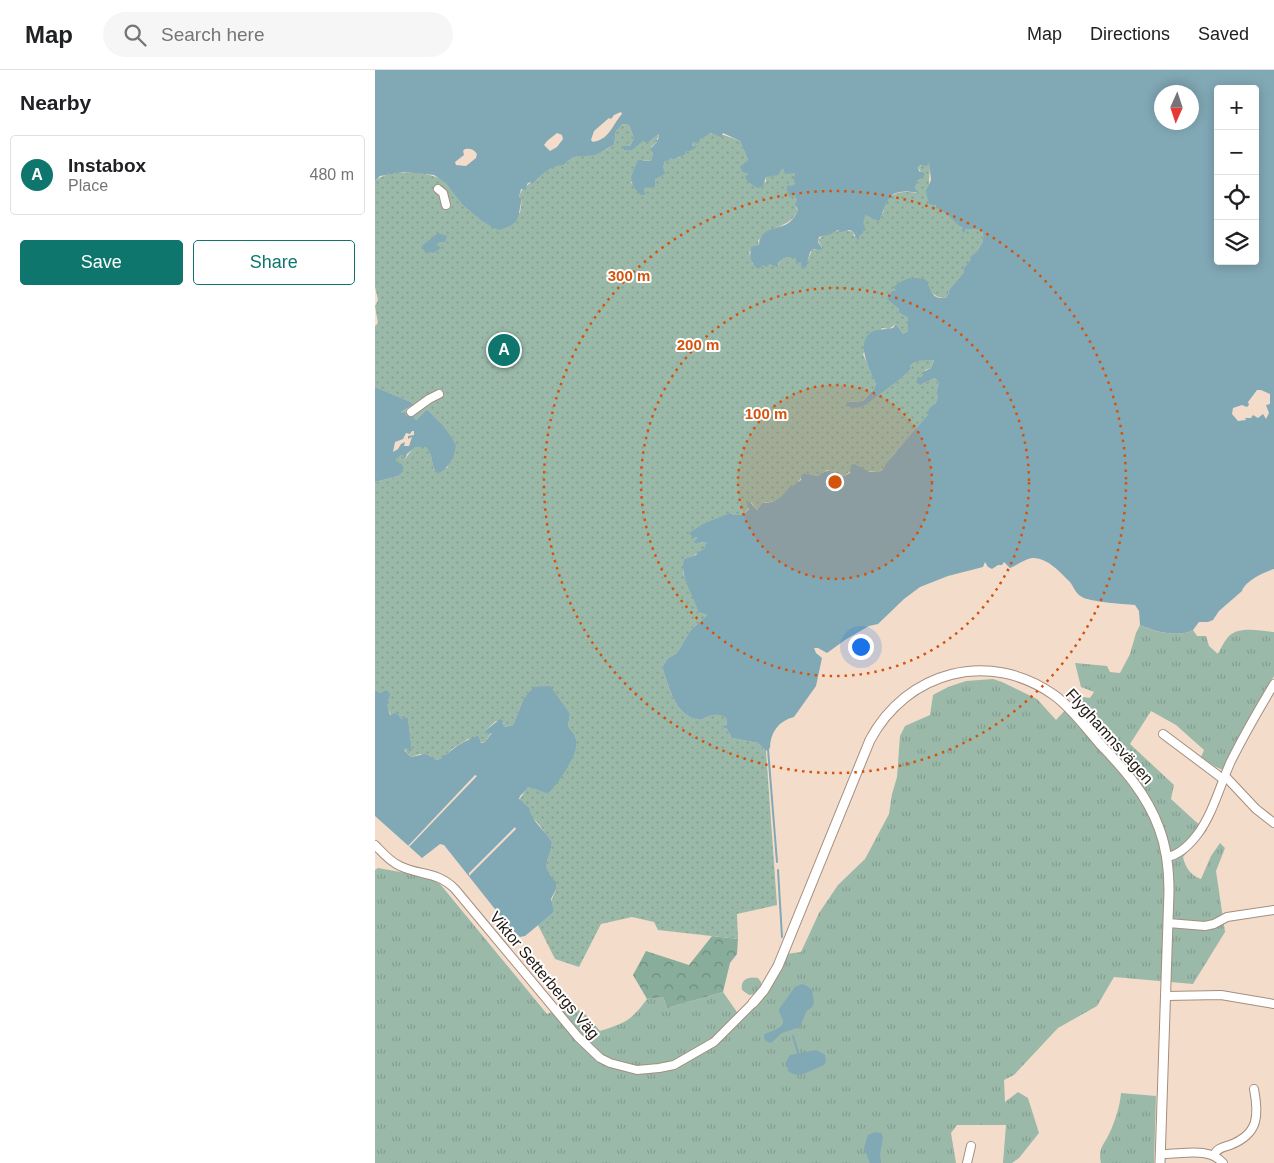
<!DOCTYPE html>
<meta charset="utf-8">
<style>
:root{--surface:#fff;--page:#f6f6f6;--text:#202124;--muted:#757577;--line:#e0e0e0;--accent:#0f766e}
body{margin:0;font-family:Helvetica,sans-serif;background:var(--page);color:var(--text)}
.controls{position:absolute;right:15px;top:15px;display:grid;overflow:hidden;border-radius:5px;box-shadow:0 2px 12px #0003}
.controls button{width:45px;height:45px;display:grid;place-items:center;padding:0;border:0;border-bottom:1px solid var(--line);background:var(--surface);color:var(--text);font:25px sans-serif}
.compass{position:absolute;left:779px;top:15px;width:45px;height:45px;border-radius:50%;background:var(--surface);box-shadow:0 2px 12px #0003;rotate:183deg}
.you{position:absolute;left:485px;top:576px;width:18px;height:18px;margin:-12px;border:4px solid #fff;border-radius:50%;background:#1a73e8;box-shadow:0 0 0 8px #1a73e833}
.badge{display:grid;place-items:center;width:32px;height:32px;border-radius:50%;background:var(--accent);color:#fff;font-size:16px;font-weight:700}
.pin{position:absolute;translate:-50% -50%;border:2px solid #fff;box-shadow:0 1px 5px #0006}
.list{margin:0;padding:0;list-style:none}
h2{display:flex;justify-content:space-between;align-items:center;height:65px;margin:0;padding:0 20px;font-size:21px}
h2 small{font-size:16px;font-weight:400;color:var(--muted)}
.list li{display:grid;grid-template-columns:32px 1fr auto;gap:15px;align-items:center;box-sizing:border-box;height:80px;margin:0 10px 10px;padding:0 10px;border:1px solid var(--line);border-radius:5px}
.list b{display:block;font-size:19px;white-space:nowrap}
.list p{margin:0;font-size:16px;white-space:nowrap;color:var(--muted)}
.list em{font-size:16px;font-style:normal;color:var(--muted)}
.actions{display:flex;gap:10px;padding:15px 20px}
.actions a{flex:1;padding:11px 0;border:1px solid var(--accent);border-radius:5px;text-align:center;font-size:18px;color:var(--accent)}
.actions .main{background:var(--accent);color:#fff}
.icon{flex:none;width:28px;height:28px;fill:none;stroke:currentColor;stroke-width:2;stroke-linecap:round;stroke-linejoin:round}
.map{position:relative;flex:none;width:899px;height:1093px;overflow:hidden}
header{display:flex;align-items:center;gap:30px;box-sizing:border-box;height:70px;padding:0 25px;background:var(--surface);border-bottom:1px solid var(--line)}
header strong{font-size:24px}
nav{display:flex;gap:28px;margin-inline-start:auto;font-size:18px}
.search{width:350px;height:45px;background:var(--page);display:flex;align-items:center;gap:12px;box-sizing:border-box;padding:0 18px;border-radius:28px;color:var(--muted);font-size:19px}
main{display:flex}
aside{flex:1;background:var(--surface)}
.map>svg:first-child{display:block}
</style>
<header>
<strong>Map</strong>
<div class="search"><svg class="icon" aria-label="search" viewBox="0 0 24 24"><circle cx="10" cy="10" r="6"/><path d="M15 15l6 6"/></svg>Search here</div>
<nav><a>Map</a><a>Directions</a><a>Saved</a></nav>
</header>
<main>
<aside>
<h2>Nearby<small></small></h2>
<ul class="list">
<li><span class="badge">A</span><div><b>Instabox</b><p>Place</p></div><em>480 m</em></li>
</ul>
<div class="actions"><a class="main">Save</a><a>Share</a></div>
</aside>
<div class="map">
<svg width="899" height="1093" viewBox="0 0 899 1093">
<defs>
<pattern id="grass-tufts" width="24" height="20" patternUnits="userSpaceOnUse" patternTransform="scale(1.25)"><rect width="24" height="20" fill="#9ab9a9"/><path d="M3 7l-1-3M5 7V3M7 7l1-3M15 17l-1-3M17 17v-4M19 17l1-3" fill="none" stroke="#849e91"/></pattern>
<pattern id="forest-crowns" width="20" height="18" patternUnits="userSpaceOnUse" patternTransform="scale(1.25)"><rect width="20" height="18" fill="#89ad9b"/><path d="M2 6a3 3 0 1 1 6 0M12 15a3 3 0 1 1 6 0" fill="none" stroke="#708c7d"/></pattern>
<pattern id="garden-dots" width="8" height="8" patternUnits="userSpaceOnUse" patternTransform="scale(1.25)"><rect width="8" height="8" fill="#9ab9a9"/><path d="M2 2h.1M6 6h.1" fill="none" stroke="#849e91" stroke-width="1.8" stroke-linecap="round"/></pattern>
</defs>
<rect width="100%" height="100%" fill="#f4dccb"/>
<g fill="url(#grass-tufts)">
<path d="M765,555C780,562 803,568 818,560L822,566H831L834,576L843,584C846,578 850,570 854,566C865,556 885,561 899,562V606L865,665L848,700L841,697L826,687L829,680L801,655L776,641L755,674L799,715L796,729L820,751L832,760L808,787C810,797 816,806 826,809L836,786L845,773L850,778L841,801L850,862L818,914L739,907L722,936L683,958L639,1005L629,1010L630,1032L643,1022L653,1028L664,1063L644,1088L637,1093H628L631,1055H582L576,1063L581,1093H0V800L3,798L53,807L65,814L172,944C182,939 199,935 208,943C215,947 220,956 225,961C250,953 256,951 272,929L288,927L292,938L348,922L364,945L381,924L374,925L367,920C365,909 374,906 383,908L386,912V919L394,909L403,885L426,882L444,843L463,815L490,789L514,744L517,724L522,707L525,666L530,656L555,645L558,625L573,617L591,611L618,609L627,612L662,629L681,650L695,635L699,626L715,628L719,622L706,617L700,593L732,596L735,602L745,603L755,584L761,563Z"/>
<path d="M746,1023L781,1026L779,1093H726C723,1078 729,1075 735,1062C740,1051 745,1036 746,1023Z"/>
</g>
<path fill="url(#forest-crowns)" d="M337,866L363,869L362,884L355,893L348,922L292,938L288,927L272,929L258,905L271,881L314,895Z"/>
<path fill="url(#garden-dots)" d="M246,54L254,55L259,68L255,76L251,77L250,80L269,69L274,72L284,64L281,73L276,77L278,83L276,91L268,90L256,113L270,122L268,119L280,109L288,98L290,91L295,87L303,88L321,75L317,76L318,72H322C336,56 350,66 365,71L373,90L370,94L374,113L378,115L391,112V107L400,104L408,97L414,102L420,103L421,114L417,117L412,115V121L415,126L418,124L422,130L421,138L423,140C415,159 396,154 383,171L384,175L374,182L378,194H394L403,196L406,189L416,186L421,187L422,191H426L431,194L437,180L447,178L443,170C450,162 468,158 478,162L479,166H484C488,161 490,156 488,150L491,145L508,143C512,122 524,120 543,123L540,118L546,102L543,97L555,91C555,108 552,117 556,134C566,138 585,153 589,162L591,159H606C614,174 598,189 588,199L589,202L573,221L574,223L571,228L563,227L555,222L522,221L513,229L524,239L523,242L533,248V261L528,264L521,254L514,259L507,258L488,284L501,314L499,319L488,331L472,332L483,338L528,307L536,299L535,296C542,289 550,289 559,289L556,298L550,300L547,314L560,308L564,313L561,323L563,327C553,353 530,370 513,391C510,395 508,400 503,402L477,400L469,406L452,400L443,406L429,403L422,414L403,431L387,433L382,440L376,432L374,438L368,445H359L355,443L324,467L322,474L329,472L332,473L331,478C322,481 321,487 309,489L308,503L321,534L323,542L332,545L315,561L302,583L293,588L287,597C295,618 299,647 326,650C335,645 341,642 351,648L352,656L346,657L352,659L357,668L383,673L391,681L402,835L362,844L363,869L283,860L279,852L257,847L226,854L204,897L180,889L163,855L179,842L176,832L181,819L179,811C165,799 175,786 177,772L162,752C155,747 150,736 144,730L153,717H158L174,723L195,693L201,668L193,656L195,644L188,636L148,630L138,655L130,657L127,653L121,651L110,661L117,662L109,673L93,669L77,679L72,684L67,685V688L62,690L45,684L36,687L29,679L31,678L37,680L33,650L16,645L6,623L0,620V412L23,406L28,402L21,393L20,389L27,385L30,389L39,377L51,376L55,381L59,400L72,398L81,374L69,356L52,339L41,350L37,348L38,345L32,346L26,342L38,336L36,332L0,317V256L3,253L0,236L3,230L0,217V111C13,98 59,101 72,113C77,119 82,127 86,133L145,143L147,128L144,127C147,117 152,115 161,110C165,108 166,104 169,101C175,96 182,95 189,95C202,81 210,88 225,82C230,81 234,77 239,75L241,61Z"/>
<g fill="#81a8b5" fill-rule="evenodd">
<path d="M0,0H899V499C889,502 870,511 867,521L844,541L838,550L833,552H824L818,560C803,568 781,562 765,555L764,541L760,535C747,534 716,532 707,527C700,523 699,517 695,512C685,502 672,487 657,488C650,489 642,495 635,498L629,492L627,495H623L617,499L613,497L610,492L608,497L573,506L545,517L529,529L503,554L494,556L470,570L452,583L443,578H439L441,583L447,588L441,616L419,647C403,651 395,663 395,678L391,681L383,673L357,668L352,659L346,657L352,655L351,648C341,642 335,645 326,650C299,647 295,618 287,597L293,588L302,583L315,561L332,545L323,542C319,524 304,508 309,489L321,485L323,482L330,478V476L332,473L328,472L322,474L319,472L323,467H318L314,463L328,454L355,443L359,445H368L374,439L372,434L375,432L382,440L387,433C403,433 407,427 416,415L418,416L426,410V406L429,403L443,406C454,397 456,402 469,406L475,403L476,395L479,394L495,402H503L507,400L512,392L553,345C553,339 555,337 560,334L563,327L561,323L564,313L560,308L545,315L542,312V307L548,308V304L546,303L556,298L559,290C550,290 542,289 535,296L536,299L528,307L490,335L483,338L471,336L472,332L488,331L499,319L501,314C496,302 481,276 494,264C501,258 510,260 518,258L521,254L528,264L533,261V248L523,242L524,239L512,229L517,221H521L519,217C529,208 539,206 551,210C557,222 556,229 571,228L574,223L573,221L589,202L588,199L596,190L595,187C605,181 612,169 606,159H591L589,163L587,161V158C579,152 570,140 561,138V136L554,134L551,121L556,110L554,92L552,96L546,95L543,97L544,101L549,103L550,105L543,110L540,118L544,123C512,117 514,129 504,151L491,145C488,150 488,155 491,160L488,161V163L484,166V169L483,170L478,162L475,160L465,162L463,160L456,164L444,167L443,172L447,178L446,180L439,179L435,182L431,197L427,199L426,192L421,194V188C413,185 403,188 403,197L394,194L392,197L388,195L383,199C376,193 373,186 377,177L384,175C384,160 399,159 410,155C415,153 421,146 423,140L420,134L422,130L418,124L415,127L412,121V115L417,116L420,114L418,106H420V103L410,104L408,97L403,105L391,107L388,116L383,118L374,113L370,107L373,104L368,102L365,97L373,90L365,71L348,63L346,67L336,63L325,69L324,73L318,72L317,76L322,75L319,79L311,82L309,85L299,89L295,88L293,91H290L288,98L290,104L280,109V117L269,118L270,125H266C252,113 256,106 263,90L276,91L278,83L275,79L282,72L279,70H283L284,64L274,72H269V70L257,80H249L248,76H255L259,68L254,55L247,54L241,61L239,75C233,77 228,82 222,84C207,89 202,81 189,95C172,96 169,104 157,114L155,112L152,114L151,120L146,119L144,127L147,128C142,148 147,154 123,160L107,151L86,133L71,113L59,105L29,102L5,106L0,111ZM843,19H880V191H843ZM786,22H816V52H786ZM246,42L247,44C237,55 235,69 218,72L216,70L219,61L234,48L236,49L239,45ZM182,63L187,65L188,69L182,77L175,81L169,75L172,71ZM90,79C95,78 99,79 102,84L101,88L91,96L81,95L80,92L89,85L88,81ZM882,320H886L895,324V334L891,335L894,343L891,349L888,344L883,348L878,345L876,348H870L871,350L863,351L857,344L858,338L867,335L872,337L874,335L873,332Z"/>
<path d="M63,163L72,166L70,172H63L61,174L66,178L58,183L55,182L51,183L48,179L47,176Z"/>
<path d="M0,317L36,332L38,335L26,342L28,343L29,342L32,346L35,343L38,345V348L41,350L52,339L69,356L81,374C80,386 74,399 62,404C55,395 59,385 51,377H40L32,384L30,389L27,385L21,389V393L27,394L28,402L23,406L0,412ZM37,361H39V365L33,366V369L37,367L34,376H29L30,372L26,374L23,379L18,382L20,372L28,369L31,363L35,364Z"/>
<path d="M175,616L195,644L193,656C195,659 198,663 200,666C207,682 184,711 174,723C166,723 161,717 153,717C150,723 145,724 144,729L154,738C156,751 170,760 177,772C175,790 164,796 181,812V819L176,829L179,842L150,866L145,867L135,858L69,775L65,774L47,788L0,746V620L6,623L11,620L15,624L12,634L15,645L21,643L27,649L29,646L33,649L37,680L35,682L31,678L29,680L36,687L50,684L62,690L67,688V685L72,684C81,676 91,670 103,666L106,673H109L117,663L111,664L110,661L125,649L128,651L127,653L130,657L138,655L148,630L159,617Z"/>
<path d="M427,914L432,916L437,920L439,933L437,937L431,942L425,957L407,963L396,973C391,972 389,970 389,965C394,961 409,959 408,951C407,946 404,944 404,939L420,917Z"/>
<path d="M441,980L450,985L451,991L449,995L426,1005L418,1004L413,1001L411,992L415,985Z"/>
<path d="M500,1062L506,1063L508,1067L505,1084L506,1093H495L489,1078L493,1065Z"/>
</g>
<g fill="#f4dccb">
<path d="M100,705L102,706L33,778V776Z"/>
<path d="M140,757L141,759L94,806V803Z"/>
</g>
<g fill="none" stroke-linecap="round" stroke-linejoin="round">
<g stroke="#81a8b5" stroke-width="2">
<path d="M393,679L402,792"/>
<path d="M403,800L407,867"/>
<path d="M418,966L423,983"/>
</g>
<defs>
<g id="minor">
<path d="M63,119L68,123L71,135"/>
<path d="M36,342L54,329L64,324"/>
<path d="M788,664L848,709"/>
<path d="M850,706L881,739L899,753"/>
<path d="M0,775C7,782 15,792 25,796C46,806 62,801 80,819L203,967L225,988L235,993L262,1000L284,998L299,995L339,972L378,933"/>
<path d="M792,787C804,785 815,774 822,765C838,744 845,715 856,691C869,665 884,639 899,614"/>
<path d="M793,853L830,856L839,854L852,847L899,840"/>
<path d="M791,926L846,925L899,934"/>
<path d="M785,1084C806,1085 833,1076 848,1093"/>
<path d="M839,1085C842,1078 849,1077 855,1075C884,1064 884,1045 879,1019"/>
<path d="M592,1093L596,1076"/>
</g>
<path id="tertiary" d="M378,933L389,920L403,896L495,670C532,601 614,579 679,625C697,638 711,658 726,675C750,700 772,725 784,758C792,779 794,800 794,821L785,1093"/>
</defs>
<use href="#minor" stroke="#a48e7e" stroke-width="10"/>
<use href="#tertiary" stroke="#a48e7e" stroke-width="11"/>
<use href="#minor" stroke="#fff" stroke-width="8"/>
<use href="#tertiary" stroke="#fff" stroke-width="9"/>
</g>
<circle cx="460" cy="412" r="97" fill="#d4530d" fill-opacity=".12"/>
<g fill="none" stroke="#d4530d" stroke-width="2.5" stroke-dasharray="2.5 5">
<circle cx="460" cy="412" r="97"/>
<circle cx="460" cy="412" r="194"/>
<circle cx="460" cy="412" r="291"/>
</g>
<g text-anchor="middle" stroke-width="4" stroke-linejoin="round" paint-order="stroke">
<g font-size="16" fill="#211913" stroke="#fff">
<text transform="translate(735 666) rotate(48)" y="6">Flyghamnsvägen</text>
<text transform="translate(170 905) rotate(50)" y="6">Viktor Setterbergs Väg</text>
</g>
</g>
<circle cx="460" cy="412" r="8" fill="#d4530d" stroke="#fff" stroke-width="2.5"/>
<g font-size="15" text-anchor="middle" font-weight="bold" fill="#d4530d" stroke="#fff" stroke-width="4" stroke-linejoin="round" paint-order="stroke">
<text x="254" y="211">300 m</text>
<text x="323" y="280">200 m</text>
<text x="391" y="349">100 m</text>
</g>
</svg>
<div class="controls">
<button>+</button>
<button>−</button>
<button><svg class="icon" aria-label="locate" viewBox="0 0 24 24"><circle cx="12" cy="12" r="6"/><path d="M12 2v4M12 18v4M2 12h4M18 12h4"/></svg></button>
<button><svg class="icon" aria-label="layers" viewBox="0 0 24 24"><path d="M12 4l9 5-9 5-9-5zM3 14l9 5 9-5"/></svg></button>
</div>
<svg class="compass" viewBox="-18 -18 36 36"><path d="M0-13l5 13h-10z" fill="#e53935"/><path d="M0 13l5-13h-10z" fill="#757577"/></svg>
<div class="you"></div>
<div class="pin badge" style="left:129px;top:280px">A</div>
</div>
</main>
